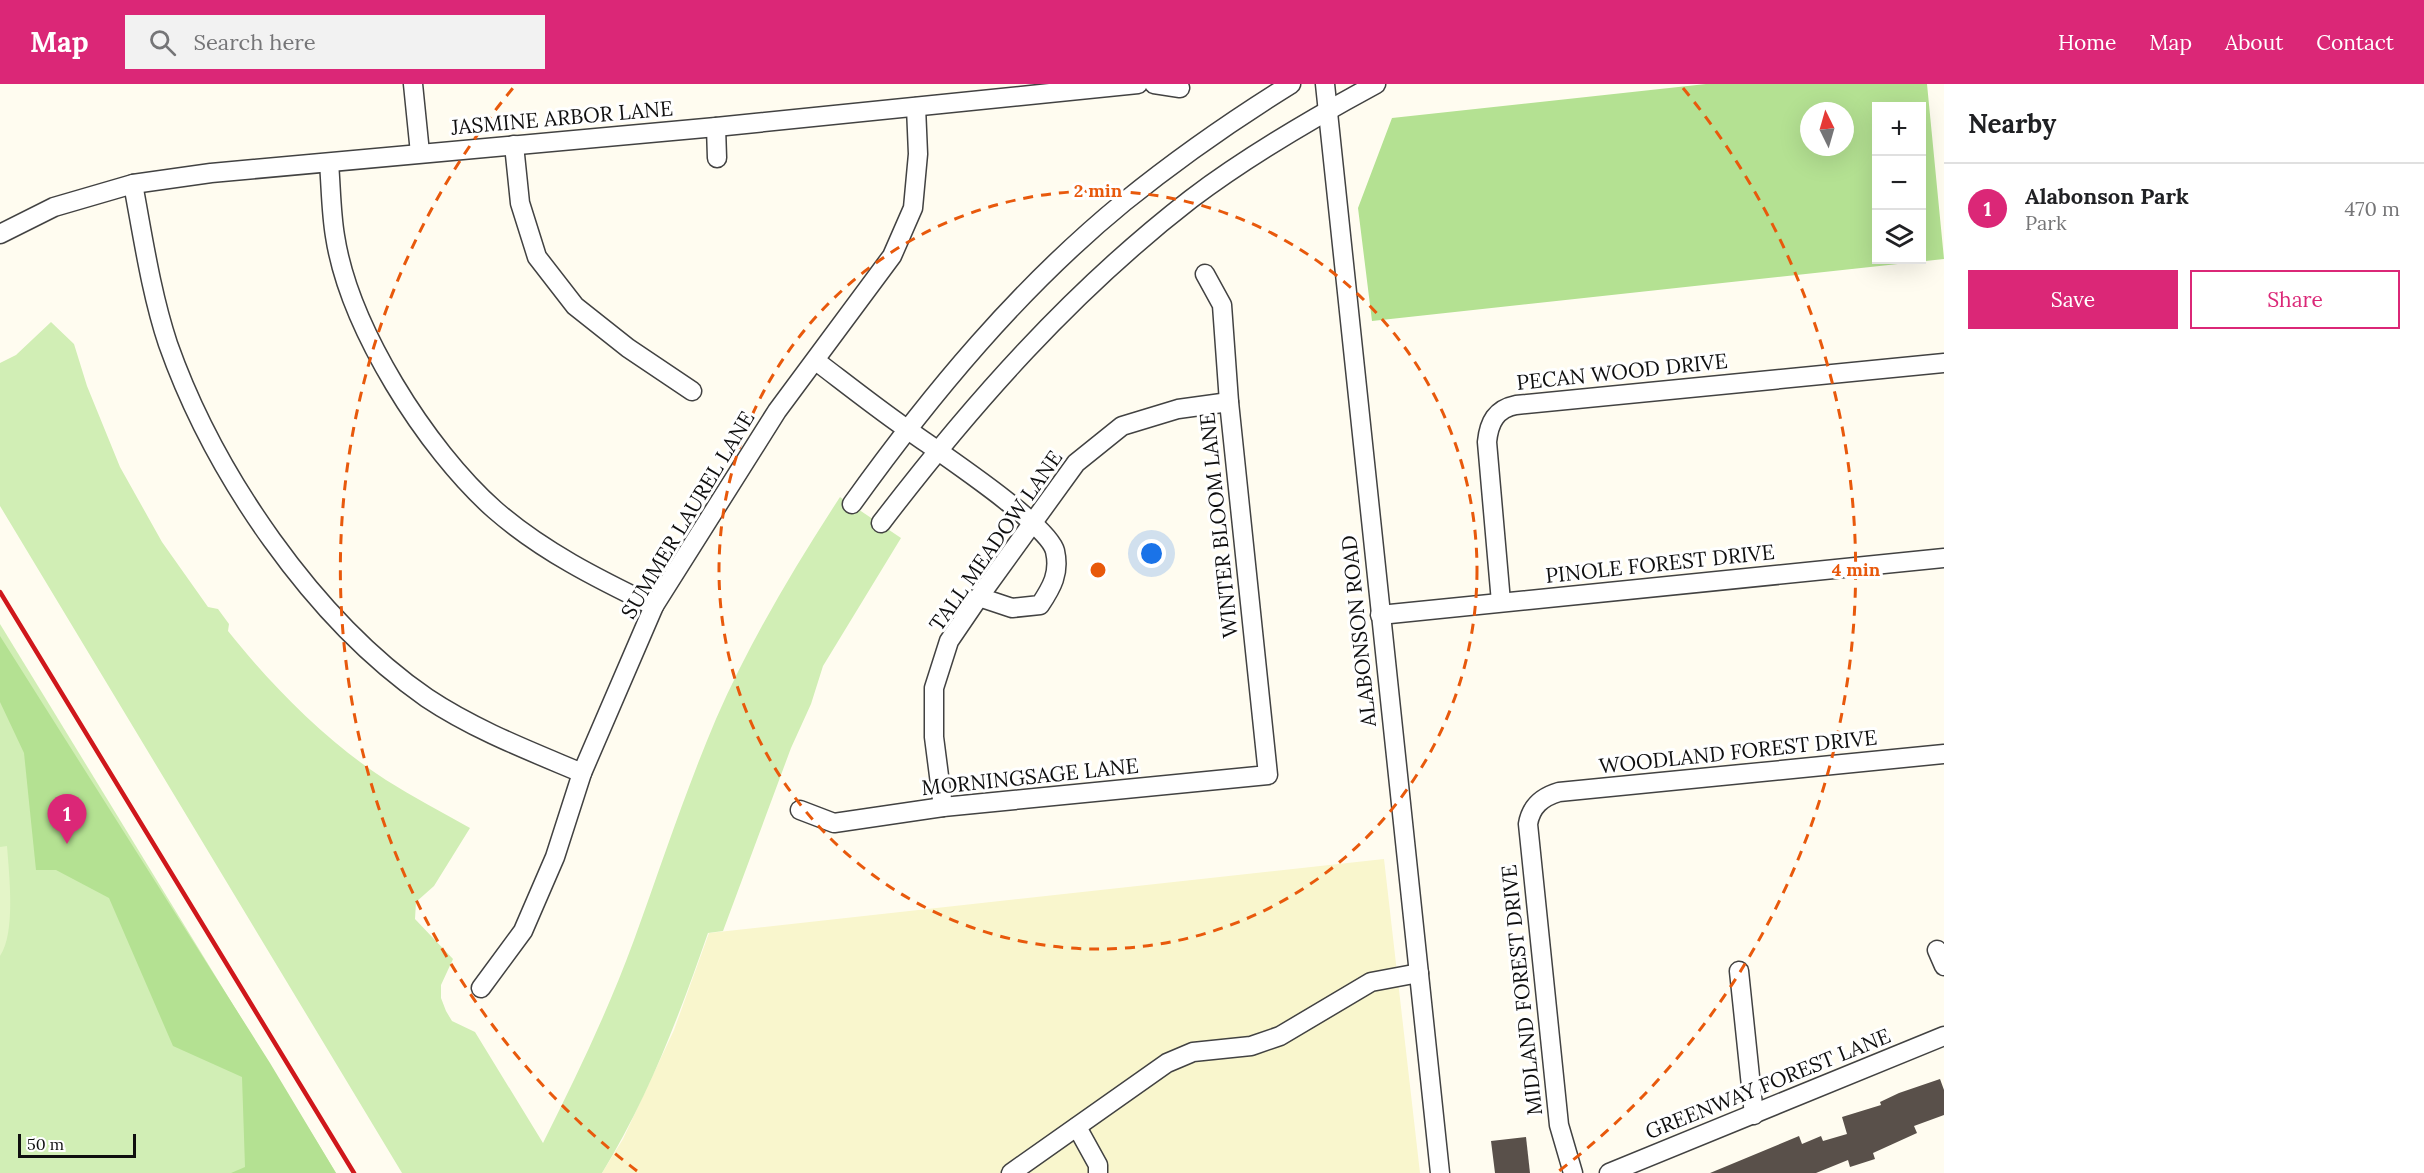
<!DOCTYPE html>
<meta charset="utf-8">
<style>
:root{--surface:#fff;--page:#f2f2f2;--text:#202124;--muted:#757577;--line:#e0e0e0;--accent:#db2777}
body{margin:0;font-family:Lora,serif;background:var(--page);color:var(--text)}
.controls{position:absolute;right:18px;top:18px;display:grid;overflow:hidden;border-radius:0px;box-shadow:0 6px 24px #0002}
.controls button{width:54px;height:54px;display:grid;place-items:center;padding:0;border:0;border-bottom:2px solid var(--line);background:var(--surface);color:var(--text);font:30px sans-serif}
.compass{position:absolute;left:1800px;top:18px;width:54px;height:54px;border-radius:50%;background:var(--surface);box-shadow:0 6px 24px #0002;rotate:355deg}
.scale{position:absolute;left:18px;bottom:15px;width:118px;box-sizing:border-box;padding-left:6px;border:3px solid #0f0f0f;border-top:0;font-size:16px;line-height:21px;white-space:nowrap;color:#0f0f0f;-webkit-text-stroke:4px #fff;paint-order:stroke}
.you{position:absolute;left:1152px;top:470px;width:21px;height:21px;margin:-15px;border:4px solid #fff;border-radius:50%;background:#1a73e8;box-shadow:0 0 0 9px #1a73e833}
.badge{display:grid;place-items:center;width:39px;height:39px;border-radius:50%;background:var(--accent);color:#fff;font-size:20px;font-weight:700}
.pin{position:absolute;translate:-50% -50px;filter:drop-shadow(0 2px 3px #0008)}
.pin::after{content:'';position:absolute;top:32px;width:21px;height:18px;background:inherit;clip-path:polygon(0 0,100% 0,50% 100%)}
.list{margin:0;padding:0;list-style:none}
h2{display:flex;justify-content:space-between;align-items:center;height:78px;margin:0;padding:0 24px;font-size:26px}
h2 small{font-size:20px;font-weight:400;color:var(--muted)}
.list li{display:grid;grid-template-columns:39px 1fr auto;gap:18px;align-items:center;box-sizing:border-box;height:90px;padding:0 24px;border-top:2px solid var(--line)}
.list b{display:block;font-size:22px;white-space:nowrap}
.list p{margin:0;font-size:20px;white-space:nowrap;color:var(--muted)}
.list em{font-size:20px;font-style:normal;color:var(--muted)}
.actions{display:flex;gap:12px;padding:18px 24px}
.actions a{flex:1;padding:14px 0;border:2px solid var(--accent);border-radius:0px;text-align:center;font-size:21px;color:var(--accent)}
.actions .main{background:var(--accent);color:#fff}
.icon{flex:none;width:33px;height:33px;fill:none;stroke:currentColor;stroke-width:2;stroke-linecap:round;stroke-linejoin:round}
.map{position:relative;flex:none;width:1944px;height:1089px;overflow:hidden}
header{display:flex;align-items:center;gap:36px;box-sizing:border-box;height:84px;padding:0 30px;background:var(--accent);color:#fff}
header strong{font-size:28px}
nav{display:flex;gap:33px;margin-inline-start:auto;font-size:21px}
.search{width:420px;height:54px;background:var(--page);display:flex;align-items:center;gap:15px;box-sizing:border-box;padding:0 21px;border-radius:0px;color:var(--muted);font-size:22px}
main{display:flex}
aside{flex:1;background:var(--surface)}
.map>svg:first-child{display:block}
</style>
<header>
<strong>Map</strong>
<div class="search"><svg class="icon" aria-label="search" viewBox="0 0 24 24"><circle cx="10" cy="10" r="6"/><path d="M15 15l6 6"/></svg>Search here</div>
<nav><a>Home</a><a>Map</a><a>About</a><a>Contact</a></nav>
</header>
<main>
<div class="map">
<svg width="1944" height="1089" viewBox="0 0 1944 1089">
<rect width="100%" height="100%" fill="#fffcf0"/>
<path fill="#f9f6cd" d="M1384,775L1420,1089H602L623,1055L674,946L709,849Z"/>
<g fill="#d1eeb5">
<path d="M51,238L74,260L87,302L120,383L162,458L208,523L218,525L229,540L228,547C270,600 328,659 386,696C413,713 442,728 470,744L434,802L416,818L415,835L453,875L441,901V914L446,927L452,937L475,948L543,1059C576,993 608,927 634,856C661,782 685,708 716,635C750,557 794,484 840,413L901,454L823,582L811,620L791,664L723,847L708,849C679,932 648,1014 602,1089H402L0,422V279L16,271Z"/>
<path d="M0,540L336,1089H0Z"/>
</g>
<g fill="#b4e192" fill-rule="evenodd">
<path d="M1706,0H1927L1944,175L1372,237L1358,124L1392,34ZM1876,22H1922V176H1876ZM1809,27H1845V63H1809Z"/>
<path d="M0,552L270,979L336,1089H231L245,1083L242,993L173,962L109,814L56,786H36L24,669L0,618Z"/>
</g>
<path fill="#e4f5c8" d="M7,762C9,790 16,849 0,872V763Z"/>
<g fill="#59504a">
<path d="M1940,995L1944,1006V1031L1914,1042L1917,1049L1873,1069L1875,1075L1850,1083L1848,1076L1816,1089H1710L1799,1052L1802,1060L1821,1052L1823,1057L1847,1050L1842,1033L1881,1021L1880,1018L1899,1009Z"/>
<path d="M1526,1053L1530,1089H1495L1491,1057Z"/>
</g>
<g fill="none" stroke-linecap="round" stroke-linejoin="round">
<defs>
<g id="minor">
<path d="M413,0L420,69"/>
<path d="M1154,0L1180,4"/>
<path d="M1325,0L1440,1089"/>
<path d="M716,43L717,74"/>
<path d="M514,61L520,119L537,173L575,222L628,264L692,307"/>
<path d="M329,79C331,103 331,128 335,152C349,243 426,365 495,426C542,467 598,495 654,522"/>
<path d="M133,100C143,153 151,209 168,260C214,390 313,535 427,614C475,646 530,667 582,689"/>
<path d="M0,150L54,123L133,100L211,89L716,43L1138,0"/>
<path d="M816,277C845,299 874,322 904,343C931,363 1048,439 1055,467C1060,489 1052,503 1040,521L1012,524L979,513"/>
<path d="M852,420C931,310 1019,204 1124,118C1177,75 1233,36 1291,0"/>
<path d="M881,439C972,320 1072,207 1191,115C1249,71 1313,34 1376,0"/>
<path d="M1501,518L1487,358C1489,338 1496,325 1516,321L1944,279"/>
<path d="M1380,531L1944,474"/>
<path d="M943,723L934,653V604L949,557L979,513L1076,379L1122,342L1178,325L1229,318"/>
<path d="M800,726L834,739L943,723L1268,691L1229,318L1222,221L1205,190"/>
<path d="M1937,866L1944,882"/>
<path d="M1739,887L1754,1031"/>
<path d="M481,904L523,847L555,773L582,689L654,522L777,327L892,172L913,124L918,70L916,23"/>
<path d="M1077,1043L1098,1081V1089"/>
<path d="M1011,1089L1167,979L1193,968L1251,962L1280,952L1371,898L1419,889"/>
<path d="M1573,1089L1559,1041L1528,740C1531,722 1542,713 1559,708L1944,670"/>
<path d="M1609,1089L1944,952"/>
</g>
</defs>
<use href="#minor" stroke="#424242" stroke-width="21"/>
<use href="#minor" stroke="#fff" stroke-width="18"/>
<path stroke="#cf171b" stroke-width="4.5" d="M0,508L354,1089"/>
</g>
<g fill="none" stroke="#e8590c" stroke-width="3" stroke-dasharray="10 8">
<circle cx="1098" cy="486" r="379"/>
<path d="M637 1087A758 758 0 0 1 513 4M1683 4A758 758 0 0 1 1559 1087"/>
</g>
<g text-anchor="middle" stroke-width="6" stroke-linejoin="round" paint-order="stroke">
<g font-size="21" fill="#0f0f0f" stroke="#fff">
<text transform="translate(562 34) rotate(-5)" y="7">JASMINE ARBOR LANE</text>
<text transform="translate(1622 288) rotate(-6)" y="7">PECAN WOOD DRIVE</text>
<text transform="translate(688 431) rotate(-59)" y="7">SUMMER LAUREL LANE</text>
<text transform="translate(1219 441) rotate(-96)" y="7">WINTER BLOOM LANE</text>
<text transform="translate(996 457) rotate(-55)" y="7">TALL MEADOW LANE</text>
<text transform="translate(1660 480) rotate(-6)" y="7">PINOLE FOREST DRIVE</text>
<text transform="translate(1359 547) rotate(-96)" y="7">ALABONSON ROAD</text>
<text transform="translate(1738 668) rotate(-6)" y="7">WOODLAND FOREST DRIVE</text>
<text transform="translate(1030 693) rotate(-6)" y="7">MORNINGSAGE LANE</text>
<text transform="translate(1522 906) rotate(-96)" y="7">MIDLAND FOREST DRIVE</text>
<text transform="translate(1768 1000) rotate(-22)" y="7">GREENWAY FOREST LANE</text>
</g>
</g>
<circle cx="1098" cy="486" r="9" fill="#e8590c" stroke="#fff" stroke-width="3"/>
<g font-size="18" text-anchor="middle" font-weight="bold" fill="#e8590c" stroke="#fff" stroke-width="6" stroke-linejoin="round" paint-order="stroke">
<text x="1098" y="113">2 min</text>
<text x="1856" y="492">4 min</text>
</g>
</svg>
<div class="controls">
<button>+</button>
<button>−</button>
<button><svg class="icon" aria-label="layers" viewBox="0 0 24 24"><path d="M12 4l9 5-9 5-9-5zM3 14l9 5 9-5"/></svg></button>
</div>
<svg class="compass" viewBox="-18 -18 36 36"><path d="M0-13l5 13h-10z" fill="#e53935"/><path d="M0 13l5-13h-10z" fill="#757577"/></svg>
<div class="scale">50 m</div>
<div class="you"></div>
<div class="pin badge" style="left:67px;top:760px">1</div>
</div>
<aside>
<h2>Nearby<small></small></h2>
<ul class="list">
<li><span class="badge">1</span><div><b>Alabonson Park</b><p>Park</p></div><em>470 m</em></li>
</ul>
<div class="actions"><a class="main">Save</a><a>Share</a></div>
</aside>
</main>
